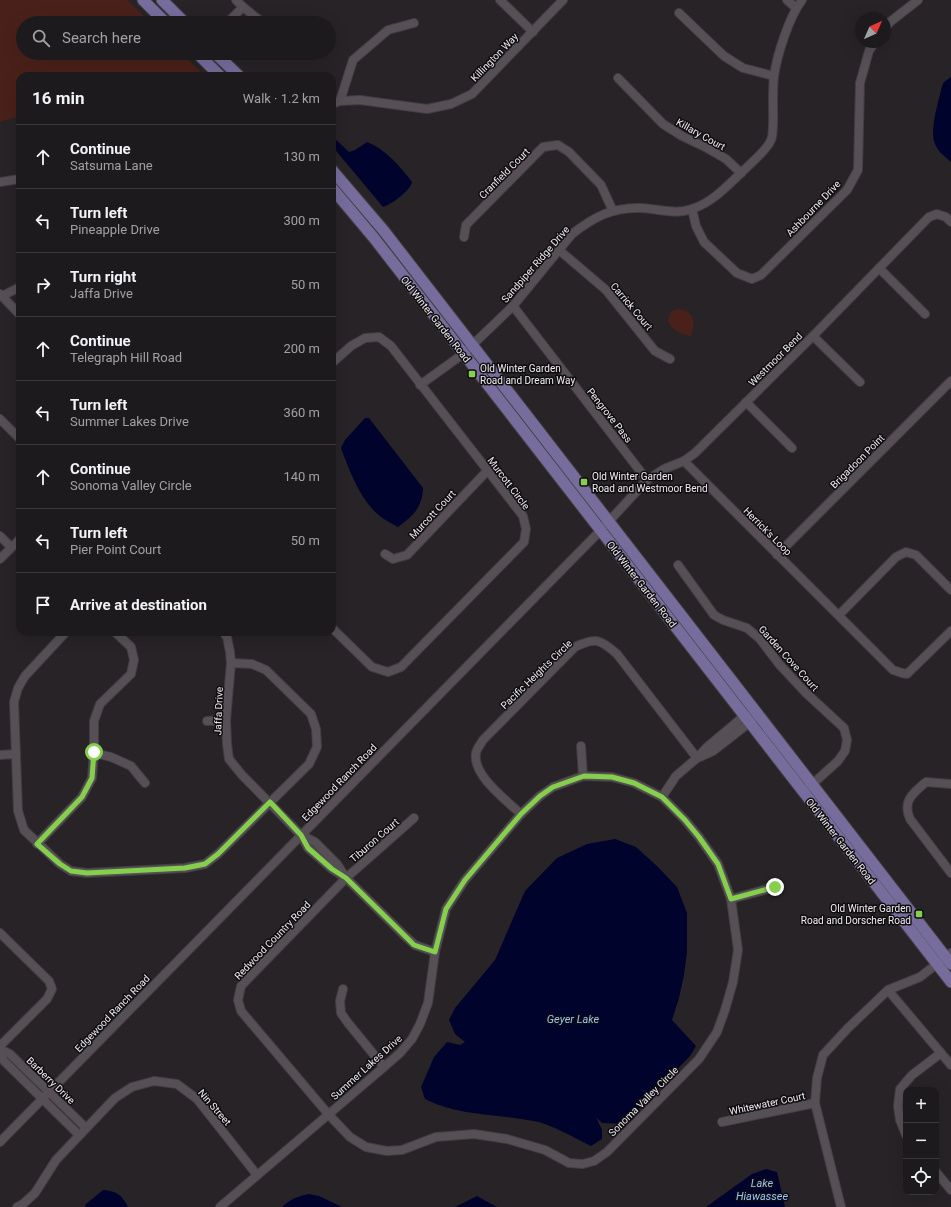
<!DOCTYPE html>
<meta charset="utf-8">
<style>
:root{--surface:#1d1a1d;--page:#252326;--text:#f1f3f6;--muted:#a0a1a4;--line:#3b383b}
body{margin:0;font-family:Roboto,sans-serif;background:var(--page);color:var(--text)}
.controls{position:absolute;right:12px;bottom:12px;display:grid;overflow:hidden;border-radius:8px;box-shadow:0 4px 16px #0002}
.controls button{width:36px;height:36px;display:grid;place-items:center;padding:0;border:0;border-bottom:1px solid var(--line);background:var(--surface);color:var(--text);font:20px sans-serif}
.compass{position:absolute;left:855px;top:12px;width:36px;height:36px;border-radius:50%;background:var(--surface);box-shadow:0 4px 16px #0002;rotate:45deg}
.stop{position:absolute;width:12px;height:12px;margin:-9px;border:3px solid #85cf4c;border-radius:50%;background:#fff}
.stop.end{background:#85cf4c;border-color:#fff;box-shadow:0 1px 4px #0008}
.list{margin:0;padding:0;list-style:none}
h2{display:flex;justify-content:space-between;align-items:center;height:52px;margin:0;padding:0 16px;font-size:17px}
h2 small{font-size:13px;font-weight:400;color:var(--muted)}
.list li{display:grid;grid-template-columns:26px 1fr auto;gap:12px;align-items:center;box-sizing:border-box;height:64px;padding:0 16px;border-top:1px solid var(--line)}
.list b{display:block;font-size:15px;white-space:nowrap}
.list p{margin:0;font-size:13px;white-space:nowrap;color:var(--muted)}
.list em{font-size:13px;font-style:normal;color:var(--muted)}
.icon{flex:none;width:22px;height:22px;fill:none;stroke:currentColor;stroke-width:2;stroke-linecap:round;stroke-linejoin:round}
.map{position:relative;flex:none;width:951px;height:1207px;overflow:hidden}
.search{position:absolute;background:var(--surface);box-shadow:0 4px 16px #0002;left:16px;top:16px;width:320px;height:44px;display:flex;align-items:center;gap:10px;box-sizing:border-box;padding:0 14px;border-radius:22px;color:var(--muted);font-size:15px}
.panel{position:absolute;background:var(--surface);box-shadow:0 4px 16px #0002;left:16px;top:72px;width:320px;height:564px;border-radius:12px}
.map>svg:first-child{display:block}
</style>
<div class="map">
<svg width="951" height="1207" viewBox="0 0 951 1207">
<rect width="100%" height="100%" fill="#272327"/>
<g fill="#4a211a">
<path d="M0,0H127L151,23H23V53H181L205,76H20V116L0,122Z"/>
<path d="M678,309C696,311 695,323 691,336C678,333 675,332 668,321C669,313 671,311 678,309Z"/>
</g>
<g fill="#00042c">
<path d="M951,77V162C946,157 939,153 936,146C928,132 939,101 942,86L944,82Z"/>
<path d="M332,136L349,152L355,150L367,142C385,149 401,167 412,182C410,191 392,204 383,207L332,146Z"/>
<path d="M365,418H369L423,488C422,508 413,516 398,527C393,524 388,522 384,519C362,505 350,472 341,448L345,440Z"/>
<path d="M615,839L636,847L658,867L677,887L687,913V952L684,975L679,998L672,1020L696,1046L690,1056L624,1124L602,1123L596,1117L602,1130V1139L591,1146C575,1138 550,1124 534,1121C498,1114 458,1116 425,1099L421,1087L434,1057L447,1042L460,1045L465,1042L455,1034L449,1020L455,1008L495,960L525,891L557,858L587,844Z"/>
<path d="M766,1169L777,1172L785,1207H706L752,1174Z"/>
<path d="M103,1190C117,1191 122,1195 128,1207H85L86,1204Z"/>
<path d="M309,1194L319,1196L342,1207H282C290,1199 299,1196 309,1194Z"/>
<path d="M477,1196L497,1207H455Z"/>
</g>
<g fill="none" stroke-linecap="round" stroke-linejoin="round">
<defs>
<g id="minor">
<path d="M236,0L243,7L263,23"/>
<path d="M500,0L533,32"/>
<path d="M787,0L796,8"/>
<path d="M679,13L724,56L743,68L774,76"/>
<path d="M227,23L243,7"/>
<path d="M885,28L890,22L918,0"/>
<path d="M618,78L663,124L682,136L707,148L726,159L741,173"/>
<path d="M340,101L353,60L388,30L414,23"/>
<path d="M332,104L340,101L360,100L427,109L451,104L472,94L563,0"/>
<path d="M0,182L20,179"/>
<path d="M692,209L696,226L704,242L737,273L752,279L761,275L847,190L858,170L860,83L869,51L875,42"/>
<path d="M464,237L466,225L543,147L558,145L569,152L601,185L613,211"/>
<path d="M559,250L606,290L655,351L670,359"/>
<path d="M879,268L925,314"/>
<path d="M0,294L20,315"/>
<path d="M2,296L20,287"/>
<path d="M513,306L647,480"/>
<path d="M813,336L860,382"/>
<path d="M332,363L351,346L365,338L379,337L391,346L523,516L526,529L524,542L401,667L388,672L372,667L332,628"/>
<path d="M420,385L463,354L513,306L572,234C594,217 612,207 641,208C659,209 675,215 692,209C713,202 727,186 743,171C750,164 768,149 771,140C774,134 773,112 773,104C773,95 773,85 774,76C777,55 789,17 802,0"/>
<path d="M746,402L792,448"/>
<path d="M0,419L20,439"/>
<path d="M684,461L893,670L902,673L907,674L951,631"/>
<path d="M0,536L11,547"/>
<path d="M385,554L393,559L407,555L488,470"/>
<path d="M777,555L951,381"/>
<path d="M0,559L20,539"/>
<path d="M678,565L714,615L723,620L747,628L760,639L779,664L806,693L844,728L847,740L845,751L838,761L808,788"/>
<path d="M839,615L896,557L906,552L916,555L951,590"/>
<path d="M66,632L25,676L18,688L14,702L18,811L24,830L60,864L71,871L87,873L185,868L205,864L218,854L309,764L317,747L316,729L311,714L266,670L252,664L231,663"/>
<path d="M223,632L227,637L230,652L231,663L226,720L227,744L229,759L242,775L301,835L308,848L332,869L346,878"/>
<path d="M207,721L226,720"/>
<path d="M581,746L583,776"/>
<path d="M94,753L111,757L131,766L145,783"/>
<path d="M0,755L16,754"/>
<path d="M700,757L713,751L749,723L753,718"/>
<path d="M951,784L926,782C913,793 902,801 910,819L951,873"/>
<path d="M662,797L676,776L697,758L707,747L744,716L749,715"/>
<path d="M521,814C506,800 472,775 476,753C477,748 481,744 483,740L575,647C595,637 600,639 617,654L697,758"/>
<path d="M301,835L315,842L337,864L346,878L406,937L415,945L435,952"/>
<path d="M37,844L82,797L92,778L94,753V721L100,704L131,674L134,660L131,647L115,632"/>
<path d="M731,899L775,887"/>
<path d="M0,933L49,981L52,989L47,999L0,1046"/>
<path d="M343,989L340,1001L341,1013L348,1023L384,1067"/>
<path d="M888,990L951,1065"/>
<path d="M0,1049L10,1054L86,1128"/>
<path d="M0,1053L4,1061L79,1135"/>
<path d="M722,1122L815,1103"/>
<path d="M906,1135L900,1120L898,1106L900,1089L912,1075L941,1053"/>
<path d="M0,1142L601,530L647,480L664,469L684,461L695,453L813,336L929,217L937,214L946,217L951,222"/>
<path d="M936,1172L951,1190"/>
<path d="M17,1207L23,1204L35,1193L56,1160L115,1098L132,1087L154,1081L177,1084L197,1099L257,1175"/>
<path d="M220,1207L384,1067L400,1053L412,1039L420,1024L428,1003L435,952L446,909L465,880L521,814L540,796L553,787L583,776L612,777L634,783L662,797L685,820L699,837L718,864L731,899L738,950L733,982L725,1010L717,1032L699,1059L607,1152L594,1161L583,1164L569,1163L545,1150L507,1139L474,1134L436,1137L402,1150L387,1151L366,1147L350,1137L329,1115L241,1011L238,1000L241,986L346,878L414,818"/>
<path d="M841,1207L815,1103L817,1078L823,1055L848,1028L888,990L920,977L951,953"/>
</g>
<g id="major">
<path d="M143,0L166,23"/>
<path d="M162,0L185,23"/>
<path d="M197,53L220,76"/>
<path d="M215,53L239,76"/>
<path d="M332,170L384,231L951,964"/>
<path d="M332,188L374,238L951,982"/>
</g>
</defs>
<use href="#minor" stroke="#413e41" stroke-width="10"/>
<use href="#major" stroke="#413e41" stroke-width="13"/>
<use href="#minor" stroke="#565056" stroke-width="8"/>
<use href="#major" stroke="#776d9d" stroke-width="11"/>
</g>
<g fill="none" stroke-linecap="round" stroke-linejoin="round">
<path stroke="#85cf4c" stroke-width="5" d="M94,752L92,778L82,797L37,844L60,864L71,871L87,873L185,868L205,864L218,854L270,802L301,835L308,848L332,869L346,878L406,937L414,945L435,952L446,909L465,880L521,814L540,796L553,787L584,776L612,777L634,783L662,797L685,820L699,837L718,864L731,899L775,887"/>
</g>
<g fill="#85cf4c" stroke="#0f0d0f" stroke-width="1.5">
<rect x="468" y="370" width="8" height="8" rx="2"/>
<rect x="580" y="478" width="8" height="8" rx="2"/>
<rect x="915" y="910" width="8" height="8" rx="2"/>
</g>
<g text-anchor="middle" stroke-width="3" stroke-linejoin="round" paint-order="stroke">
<g font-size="10" fill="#f0edf0" stroke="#0f0d0f">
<text transform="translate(494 57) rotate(-46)" y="4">Killington Way</text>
<text transform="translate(701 134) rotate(29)" y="4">Killary Court</text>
<text transform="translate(504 173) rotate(-45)" y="4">Cranfield Court</text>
<text transform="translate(813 208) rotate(-46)" y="4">Ashbourne Drive</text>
<text transform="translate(535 264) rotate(-49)" y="4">Sandpiper Ridge Drive</text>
<text transform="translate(632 306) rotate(50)" y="4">Carrick Court</text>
<text transform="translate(436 319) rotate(52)" y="4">Old Winter Garden Road</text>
<text transform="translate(775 359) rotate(-45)" y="4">Westmoor Bend</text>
<text transform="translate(610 415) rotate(52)" y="4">Pengrove Pass</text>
<text transform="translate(857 461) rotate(-45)" y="4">Brigadoon Point</text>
<text transform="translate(509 483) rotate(53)" y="4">Murcott Circle</text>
<text transform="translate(432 514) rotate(-47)" y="4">Murcott Court</text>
<text transform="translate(768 531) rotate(45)" y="4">Herrick's Loop</text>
<text transform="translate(642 584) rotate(52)" y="4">Old Winter Garden Road</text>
<text transform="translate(789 658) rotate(48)" y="4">Garden Cove Court</text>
<text transform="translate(536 674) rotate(-44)" y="4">Pacific Heights Circle</text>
<text transform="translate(218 711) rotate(-88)" y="4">Jaffa Drive</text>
<text transform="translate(339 782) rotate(-46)" y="4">Edgewood Ranch Road</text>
<text transform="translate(374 840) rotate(-41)" y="4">Tiburon Court</text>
<text transform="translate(841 841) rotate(52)" y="4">Old Winter Garden Road</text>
<text transform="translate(272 940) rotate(-46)" y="4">Redwood Country Road</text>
<text transform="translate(112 1013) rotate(-46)" y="4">Edgewood Ranch Road</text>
<text transform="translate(366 1067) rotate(-42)" y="4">Summer Lakes Drive</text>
<text transform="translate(51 1080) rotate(44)" y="4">Barberry Drive</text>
<text transform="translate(643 1101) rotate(-45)" y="4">Sonoma Valley Circle</text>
<text transform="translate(767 1103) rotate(-12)" y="4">Whitewater Court</text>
<text transform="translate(215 1107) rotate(49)" y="4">Nin Street</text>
</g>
<g font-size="10" fill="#f0edf0" stroke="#0f0d0f" text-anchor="start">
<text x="480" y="372">Old Winter Garden<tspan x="480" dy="12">Road and Dream Way</tspan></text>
<text x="592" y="480">Old Winter Garden<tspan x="592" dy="12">Road and Westmoor Bend</tspan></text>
<text x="911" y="912" text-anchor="end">Old Winter Garden<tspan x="911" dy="12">Road and Dorscher Road</tspan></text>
</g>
<g font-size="11" font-style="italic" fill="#99c3fc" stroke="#0f0d0f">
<text x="573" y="1023">Geyer Lake</text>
<text x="762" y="1187">Lake<tspan x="762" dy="13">Hiawassee</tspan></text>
</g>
</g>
</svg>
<div class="controls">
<button>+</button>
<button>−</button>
<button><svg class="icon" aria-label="locate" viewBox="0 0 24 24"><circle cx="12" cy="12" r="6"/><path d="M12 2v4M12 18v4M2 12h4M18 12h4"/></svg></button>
</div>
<svg class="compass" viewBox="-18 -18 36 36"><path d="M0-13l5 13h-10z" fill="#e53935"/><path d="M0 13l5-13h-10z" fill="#a0a1a4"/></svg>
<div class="stop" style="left:94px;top:752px"></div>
<div class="stop end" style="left:775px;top:887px"></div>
<div class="search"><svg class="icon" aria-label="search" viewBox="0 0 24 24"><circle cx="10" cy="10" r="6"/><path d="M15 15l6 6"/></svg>Search here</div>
<section class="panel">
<h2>16 min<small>Walk · 1.2 km</small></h2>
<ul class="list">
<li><svg class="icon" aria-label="ahead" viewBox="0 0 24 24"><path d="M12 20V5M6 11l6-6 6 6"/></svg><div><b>Continue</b><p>Satsuma Lane</p></div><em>130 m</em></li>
<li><svg class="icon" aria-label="left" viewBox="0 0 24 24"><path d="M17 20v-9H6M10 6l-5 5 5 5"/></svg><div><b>Turn left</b><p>Pineapple Drive</p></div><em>300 m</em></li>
<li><svg class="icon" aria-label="right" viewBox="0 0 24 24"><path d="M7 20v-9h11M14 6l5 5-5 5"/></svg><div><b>Turn right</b><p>Jaffa Drive</p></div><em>50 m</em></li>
<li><svg class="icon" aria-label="ahead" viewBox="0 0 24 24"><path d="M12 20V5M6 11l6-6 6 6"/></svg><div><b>Continue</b><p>Telegraph Hill Road</p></div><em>200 m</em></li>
<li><svg class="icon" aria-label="left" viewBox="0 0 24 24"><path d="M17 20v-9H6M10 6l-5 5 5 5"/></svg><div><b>Turn left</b><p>Summer Lakes Drive</p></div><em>360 m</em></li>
<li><svg class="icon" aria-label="ahead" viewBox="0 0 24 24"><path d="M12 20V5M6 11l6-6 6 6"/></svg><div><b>Continue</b><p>Sonoma Valley Circle</p></div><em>140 m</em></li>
<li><svg class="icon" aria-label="left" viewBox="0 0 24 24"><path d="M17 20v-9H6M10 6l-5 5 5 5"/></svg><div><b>Turn left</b><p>Pier Point Court</p></div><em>50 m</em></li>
<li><svg class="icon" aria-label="arrive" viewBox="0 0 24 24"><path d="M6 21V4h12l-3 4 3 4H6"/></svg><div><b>Arrive at destination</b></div></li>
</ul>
</section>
</div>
